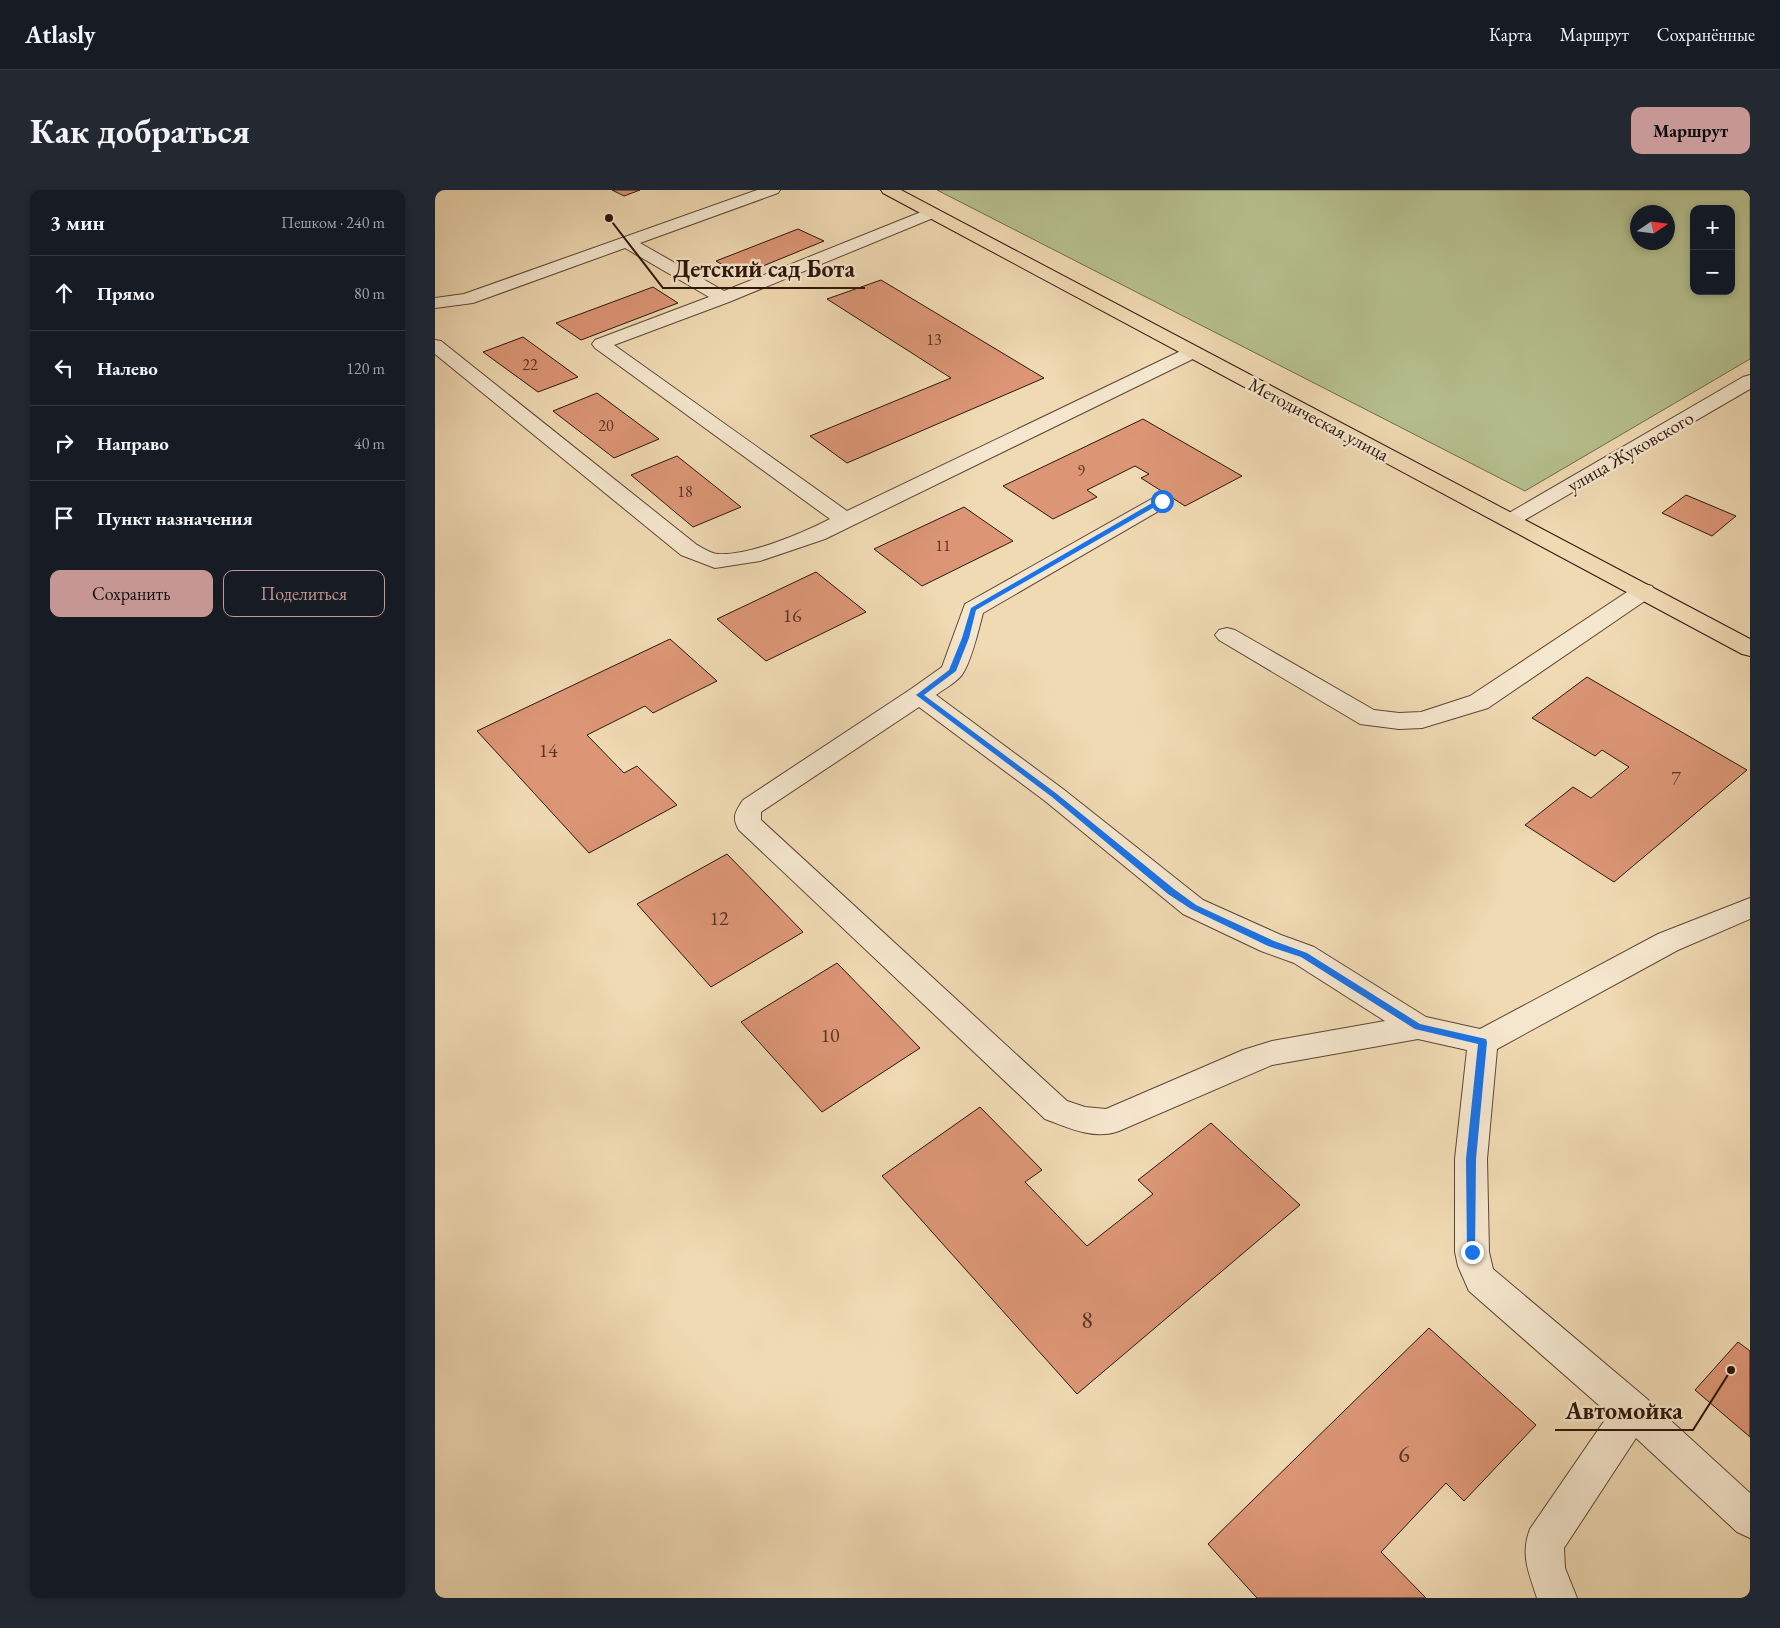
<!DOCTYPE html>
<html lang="ru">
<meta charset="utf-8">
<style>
:root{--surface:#171b24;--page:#242831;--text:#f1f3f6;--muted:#9ea1a6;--line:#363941;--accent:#c59692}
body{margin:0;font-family:"EB Garamond",serif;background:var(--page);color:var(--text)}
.controls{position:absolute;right:15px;top:15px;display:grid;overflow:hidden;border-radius:10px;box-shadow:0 2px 8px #0003}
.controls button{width:45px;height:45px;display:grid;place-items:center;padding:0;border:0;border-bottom:1px solid var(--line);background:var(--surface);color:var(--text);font:25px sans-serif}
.compass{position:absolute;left:1195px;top:15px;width:45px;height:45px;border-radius:50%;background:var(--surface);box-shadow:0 2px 8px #0003;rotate:77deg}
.stop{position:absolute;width:15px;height:15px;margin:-11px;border:4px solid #1a73e8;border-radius:50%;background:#fff}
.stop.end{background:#1a73e8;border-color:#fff;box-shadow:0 1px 5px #0008}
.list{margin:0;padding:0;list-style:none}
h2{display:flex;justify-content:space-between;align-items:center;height:65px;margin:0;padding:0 20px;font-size:21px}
h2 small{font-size:16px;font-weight:400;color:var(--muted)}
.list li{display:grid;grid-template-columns:32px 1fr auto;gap:15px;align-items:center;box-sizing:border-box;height:75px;padding:0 20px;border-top:1px solid var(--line)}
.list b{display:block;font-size:19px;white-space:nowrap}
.list em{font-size:16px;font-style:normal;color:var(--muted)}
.actions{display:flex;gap:10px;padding:15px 20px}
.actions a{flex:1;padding:11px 0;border:1px solid var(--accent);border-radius:10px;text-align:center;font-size:18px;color:var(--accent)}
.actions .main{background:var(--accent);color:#111}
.icon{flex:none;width:28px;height:28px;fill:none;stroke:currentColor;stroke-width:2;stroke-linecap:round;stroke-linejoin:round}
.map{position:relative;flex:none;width:1315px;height:1408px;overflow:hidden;border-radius:10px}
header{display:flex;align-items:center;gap:30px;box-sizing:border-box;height:70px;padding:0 25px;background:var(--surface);border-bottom:1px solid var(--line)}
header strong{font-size:24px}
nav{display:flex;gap:28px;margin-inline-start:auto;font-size:18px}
.intro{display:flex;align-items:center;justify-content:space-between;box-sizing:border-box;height:120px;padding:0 30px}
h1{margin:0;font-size:35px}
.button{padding:12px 22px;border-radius:10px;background:var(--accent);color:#111;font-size:18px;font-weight:700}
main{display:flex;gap:30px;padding:0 30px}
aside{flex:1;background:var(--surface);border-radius:10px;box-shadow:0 2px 8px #0003}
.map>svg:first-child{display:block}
</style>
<header>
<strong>Atlasly</strong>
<nav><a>Карта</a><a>Маршрут</a><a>Сохранённые</a></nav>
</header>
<div class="intro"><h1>Как добраться</h1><a class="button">Маршрут</a></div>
<main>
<aside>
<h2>3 мин<small>Пешком · 240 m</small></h2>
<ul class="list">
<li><svg class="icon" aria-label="ahead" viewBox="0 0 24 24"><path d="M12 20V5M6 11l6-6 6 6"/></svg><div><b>Прямо</b></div><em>80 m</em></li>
<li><svg class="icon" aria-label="left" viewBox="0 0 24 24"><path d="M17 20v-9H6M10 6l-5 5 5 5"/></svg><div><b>Налево</b></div><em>120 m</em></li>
<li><svg class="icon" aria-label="right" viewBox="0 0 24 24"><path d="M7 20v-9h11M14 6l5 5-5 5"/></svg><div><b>Направо</b></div><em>40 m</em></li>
<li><svg class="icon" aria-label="arrive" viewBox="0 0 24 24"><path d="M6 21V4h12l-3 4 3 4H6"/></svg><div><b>Пункт назначения</b></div></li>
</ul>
<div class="actions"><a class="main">Сохранить</a><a>Поделиться</a></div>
</aside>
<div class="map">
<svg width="1315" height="1408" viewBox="0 0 1315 1408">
<rect width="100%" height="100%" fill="#f0dab3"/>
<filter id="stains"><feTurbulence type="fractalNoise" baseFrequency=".004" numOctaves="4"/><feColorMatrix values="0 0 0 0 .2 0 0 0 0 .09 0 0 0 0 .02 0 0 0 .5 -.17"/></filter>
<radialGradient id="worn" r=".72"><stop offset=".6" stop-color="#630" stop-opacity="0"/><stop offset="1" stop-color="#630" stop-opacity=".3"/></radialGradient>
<path fill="#b6c08f" stroke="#726a4d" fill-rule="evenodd" d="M502,0H1315V169L1090,301ZM1259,19H1296V101H1259ZM1202,22H1232V52H1202Z"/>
<g fill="#dc9676" stroke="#2e150b">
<path d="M177,0H205L189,6Z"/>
<path d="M363,39L389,51L306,85L281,71Z"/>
<path d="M446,90L609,188L412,273L375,246L516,188L392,109Z"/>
<path d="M218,97L243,113L146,150L121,133Z"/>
<path d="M88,147L143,187L103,202L48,162Z"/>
<path d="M162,203L224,249L179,268L118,221Z"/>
<path d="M708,229L807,286L750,316L706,288L714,284L700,276L652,300L662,307L618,329L568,296Z"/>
<path d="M242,266L306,317L258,337L196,285Z"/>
<path d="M1251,305L1301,326L1277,346L1227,323Z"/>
<path d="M529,317L578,351L487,396L439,359Z"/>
<path d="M381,382L431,422L331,471L282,429Z"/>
<path d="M235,449L282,491L218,523L210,516L152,545L189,583L202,576L242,615L154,663L42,541Z"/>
<path d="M1152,487L1312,580L1179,692L1090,635L1138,597L1156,608L1194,577L1167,560L1160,566L1097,528Z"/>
<path d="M292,664L368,742L276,797L202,714Z"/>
<path d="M402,773L485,858L387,922L306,832Z"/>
<path d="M545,917L607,980L590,992L652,1056L718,1004L703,990L776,933L865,1015L642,1204L447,986Z"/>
<path d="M994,1138L1101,1235L1029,1311L1011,1293L946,1362L991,1408H822L773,1354Z"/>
<path d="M1303,1152L1315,1161V1247L1260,1200Z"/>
</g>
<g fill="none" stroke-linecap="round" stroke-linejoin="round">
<defs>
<g id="minor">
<path d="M322,0H345L343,3L205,53L289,101L491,20H503L505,23L503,26L294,112L179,155L412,321L752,158L758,156L764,158L767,162L764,166L390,349L325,371L280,378L246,365L0,164V150L6,151L262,355C268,358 277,364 283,364C314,366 368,343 395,329L160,158L157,154L160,150L274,107L190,58L38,113L0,118V108L29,104Z"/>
<path d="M1315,185V199L1081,335L1074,337L1067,335L1063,331L1067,327L1308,187Z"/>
<path d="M727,305L734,307L737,311L734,315L548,423C544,438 536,474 526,486C520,493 509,499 501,505L628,599L768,710L846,745L879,757L991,827L1045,839L1223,744L1315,708V729L1243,760L1062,859L1052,969L1054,1062L1058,1079L1211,1208L1315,1303V1348L1302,1342L1201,1248L1129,1358L1130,1378L1142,1408H1102C1094,1383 1085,1365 1095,1339L1174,1224L1034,1101L1023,1076L1020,1062V969L1032,860L983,849L837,875L684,941C659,950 634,938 610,929L304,640C296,627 301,621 308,610L476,499L507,477L530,414L720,307ZM484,517L610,611L748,724L826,761L859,773L950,831L837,851L808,860L671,919L650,917L632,911L326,630V622Z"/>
<path d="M1209,394L1217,396L1220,401L1217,406L1053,518L987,538L964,539L925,534L784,450L780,445L784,440L792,438L800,440L939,520L964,523L986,522L1035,506L1201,396Z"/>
</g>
<path id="major" d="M446,0H466L1315,449V466L1307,464L448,3Z"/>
</defs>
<use href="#minor" stroke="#5e4635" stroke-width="2"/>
<use href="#major" stroke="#2e150b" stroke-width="2"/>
<use href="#minor" fill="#f5e7ce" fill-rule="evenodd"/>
<use href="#major" fill="#f0dab3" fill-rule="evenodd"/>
</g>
<path fill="#1a73e8" d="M724,309L730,311L541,420L534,448L521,481L489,505L622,604L739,699L761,715L839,751L872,763L985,834L1051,849L1052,852L1041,969L1040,1065L1037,1067L1032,1062L1031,969L1043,854L980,839L866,767L833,756L756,719L733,704L617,607L481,505L514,480L527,448L536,418Z"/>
<g text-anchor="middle" stroke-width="5" stroke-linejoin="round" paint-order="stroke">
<g font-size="16" fill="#5a3526">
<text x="499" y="155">13</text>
<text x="95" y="180">22</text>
<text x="171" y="241">20</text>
<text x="646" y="286">9</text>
<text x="250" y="307">18</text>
<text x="508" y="361">11</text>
</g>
<g font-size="19" fill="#2e150b" stroke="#f5e7ce">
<text transform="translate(884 229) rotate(28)" y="7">Методическая улица</text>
<text transform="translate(1195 261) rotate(-30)" y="7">улица Жуковского</text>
</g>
<g font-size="20" fill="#5a3526">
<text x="357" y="432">16</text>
<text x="113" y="567">14</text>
<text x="1241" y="595">7</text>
<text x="284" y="735">12</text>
<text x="395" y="852">10</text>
</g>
<g font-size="24" fill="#5a3526">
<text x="652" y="1138">8</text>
<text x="969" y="1272">6</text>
</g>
</g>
<path fill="none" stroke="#2e150b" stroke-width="2" d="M174 28L228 98H430M1296 1180L1258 1240H1120"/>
<g fill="#2e150b" stroke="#f5e7ce" stroke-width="2">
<circle cx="174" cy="28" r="5"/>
<circle cx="1296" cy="1180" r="5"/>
</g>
<g font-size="24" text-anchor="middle" font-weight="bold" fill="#2e150b" stroke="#f5e7ce" stroke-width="5" stroke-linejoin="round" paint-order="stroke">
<text x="329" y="87">Детский сад Бота</text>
<text x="1189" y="1229">Автомойка</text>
</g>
<rect width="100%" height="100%" filter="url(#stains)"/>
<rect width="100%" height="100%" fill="url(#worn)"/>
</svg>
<div class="controls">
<button>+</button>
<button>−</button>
</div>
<svg class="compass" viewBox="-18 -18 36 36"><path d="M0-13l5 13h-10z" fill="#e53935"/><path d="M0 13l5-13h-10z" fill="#9ea1a6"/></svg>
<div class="stop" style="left:727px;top:311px"></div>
<div class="stop end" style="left:1037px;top:1062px"></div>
</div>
</main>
